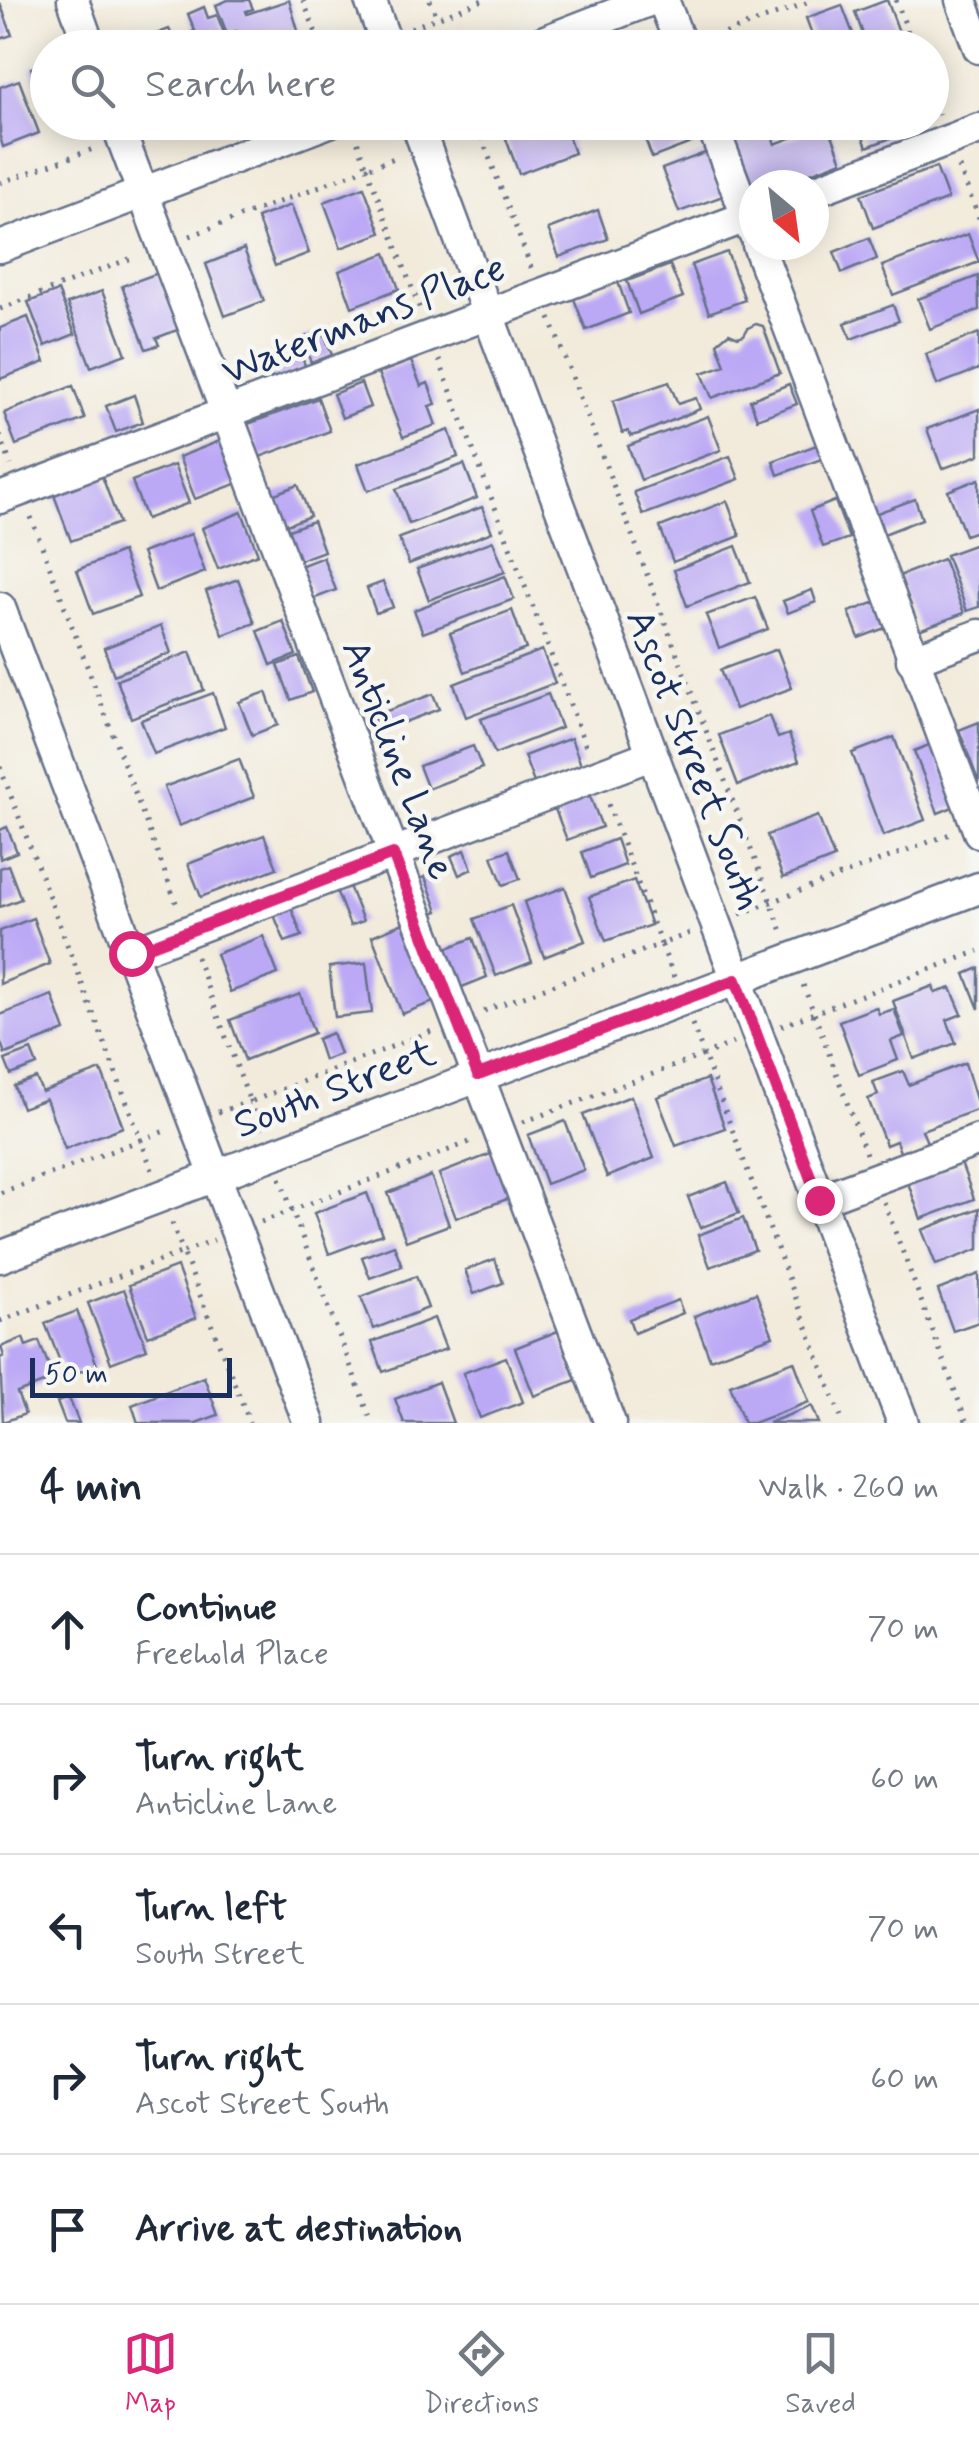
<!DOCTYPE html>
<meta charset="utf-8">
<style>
:root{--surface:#fff;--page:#f6f6f7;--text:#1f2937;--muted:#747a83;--line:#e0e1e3;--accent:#db2777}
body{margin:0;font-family:Mynerve,sans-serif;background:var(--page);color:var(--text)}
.compass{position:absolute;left:739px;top:170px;width:90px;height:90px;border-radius:50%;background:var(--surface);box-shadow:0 5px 25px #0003;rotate:151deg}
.scale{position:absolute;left:30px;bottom:25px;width:202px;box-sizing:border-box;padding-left:10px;border:5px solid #1b2f5e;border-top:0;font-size:28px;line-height:35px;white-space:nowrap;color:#1b2f5e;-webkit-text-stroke:8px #f6f6f2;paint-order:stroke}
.stop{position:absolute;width:30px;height:30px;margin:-22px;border:8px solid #db2777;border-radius:50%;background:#fff}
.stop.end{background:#db2777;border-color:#fff;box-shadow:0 2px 10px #0008}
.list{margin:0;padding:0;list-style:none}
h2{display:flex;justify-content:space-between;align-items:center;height:130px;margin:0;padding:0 40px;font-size:42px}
h2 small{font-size:32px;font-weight:400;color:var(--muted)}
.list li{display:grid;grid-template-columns:65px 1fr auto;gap:30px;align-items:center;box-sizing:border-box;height:150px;padding:0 40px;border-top:2px solid var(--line)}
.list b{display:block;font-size:38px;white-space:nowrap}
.list p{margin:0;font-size:32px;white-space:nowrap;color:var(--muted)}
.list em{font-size:32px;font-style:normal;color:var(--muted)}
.icon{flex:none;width:55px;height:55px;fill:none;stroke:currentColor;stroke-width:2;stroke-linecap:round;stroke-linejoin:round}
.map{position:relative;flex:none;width:979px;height:1423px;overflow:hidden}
.search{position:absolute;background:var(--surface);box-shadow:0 5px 25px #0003;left:30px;right:30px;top:30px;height:110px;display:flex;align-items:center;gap:25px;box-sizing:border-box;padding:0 35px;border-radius:55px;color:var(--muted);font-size:38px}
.sheet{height:880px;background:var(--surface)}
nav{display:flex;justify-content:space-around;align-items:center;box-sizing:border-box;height:140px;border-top:2px solid var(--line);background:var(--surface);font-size:28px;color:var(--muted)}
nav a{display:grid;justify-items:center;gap:5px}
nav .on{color:var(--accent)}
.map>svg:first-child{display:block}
</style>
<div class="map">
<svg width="979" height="1423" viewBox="0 0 979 1423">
<rect width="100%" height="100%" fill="#f6f6f2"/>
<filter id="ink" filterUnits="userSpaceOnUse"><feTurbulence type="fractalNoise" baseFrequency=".01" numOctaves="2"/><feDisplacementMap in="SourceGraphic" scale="20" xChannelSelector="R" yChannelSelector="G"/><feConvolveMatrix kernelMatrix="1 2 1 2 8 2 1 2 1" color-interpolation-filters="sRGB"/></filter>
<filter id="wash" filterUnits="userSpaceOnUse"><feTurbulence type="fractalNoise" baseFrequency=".0048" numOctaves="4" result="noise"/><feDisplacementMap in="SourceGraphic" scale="40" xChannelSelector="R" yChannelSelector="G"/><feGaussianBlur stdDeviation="2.25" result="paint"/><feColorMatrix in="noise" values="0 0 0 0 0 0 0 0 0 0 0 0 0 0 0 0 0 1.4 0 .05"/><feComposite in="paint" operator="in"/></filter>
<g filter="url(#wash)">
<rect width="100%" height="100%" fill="#f2ebdb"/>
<g id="blocks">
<g fill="#bba9f5">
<path d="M228,0H249L253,9L246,11L247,14L289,0L299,34L270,48H242L236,31L227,34L216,5Z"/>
<path d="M887,0L905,48H868L855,12Z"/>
<path d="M0,3L12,35L0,39Z"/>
<path d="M842,5L857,44L848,48H817L806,18Z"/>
<path d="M204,7L208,18L217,15L230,48H200L194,38L192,32L195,31L188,14Z"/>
<path d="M169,29L178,48H134L133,43Z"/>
<path d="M48,62V109H47L31,68Z"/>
<path d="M19,80L39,133L3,147L0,137V87Z"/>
<path d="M518,122H563L574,153L519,174L502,128Z"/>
<path d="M639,122H698L704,138L652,158Z"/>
<path d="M724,122H767L775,144L828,124L842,161L787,182L782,176L749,189Z"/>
<path d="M857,122H885L891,138L867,147Z"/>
<path d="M890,122H909L912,131L895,137Z"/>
<path d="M707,152L723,196L679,212L662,169Z"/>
<path d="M936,167L948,199L873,228L861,195Z"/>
<path d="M364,187L381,233L341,248L324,202Z"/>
<path d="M291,205L309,253L275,266L257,218Z"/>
<path d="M598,210L608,239L559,257L548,229Z"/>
<path d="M968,234L979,262L893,295L882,266Z"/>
<path d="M869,238L877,259L842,273L834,252Z"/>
<path d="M244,249L264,301L225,316L206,264Z"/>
<path d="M727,252L745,300L709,313L691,265Z"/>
<path d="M386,253L399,289L352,307L339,271Z"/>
<path d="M670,265L683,297L639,314L627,281Z"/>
<path d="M158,273L180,329L156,338L159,345L146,349L122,286Z"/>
<path d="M978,276L979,310L930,329L918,299Z"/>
<path d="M618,282L629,313L586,330L574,299Z"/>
<path d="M58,291L75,334L45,346L28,302Z"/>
<path d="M102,291L126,354L91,367L67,304Z"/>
<path d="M893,305L899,321L851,339L845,323Z"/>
<path d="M28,317L45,362L0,379V328Z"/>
<path d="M756,324L763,326L780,373L712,398L702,373L725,365L717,343L729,333L738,337L744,335L748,328Z"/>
<path d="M323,331L332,355L311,363L302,338Z"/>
<path d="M979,333V369L937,385L926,354Z"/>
<path d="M297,344L306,368L272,380L263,357Z"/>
<path d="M411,361L421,386L428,383L436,404L429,406L436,425L403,437L378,373Z"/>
<path d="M669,382L678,404L696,398L700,409L642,433L631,436L628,431L622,433L613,401Z"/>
<path d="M361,383L370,407L342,418L333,394Z"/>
<path d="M789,384L797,404L757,419L750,400Z"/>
<path d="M73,386L85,419L16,445L4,413Z"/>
<path d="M134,395L143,422L116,432L106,406Z"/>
<path d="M318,398L330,431L260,457L248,424Z"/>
<path d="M979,409V455L942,469L927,429Z"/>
<path d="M708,416L721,450L641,480L628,446Z"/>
<path d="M449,430L458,457L368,491L358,464Z"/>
<path d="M225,439L241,482L195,499L179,457Z"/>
<path d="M822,443L827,457L778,475L773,461Z"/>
<path d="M730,456L739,479L643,515L634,492Z"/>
<path d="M464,464L477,498L409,524L396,489Z"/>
<path d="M174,465L189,503L146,519L132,481Z"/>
<path d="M102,476L119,523L71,541L54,495Z"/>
<path d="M979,479V530L965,535L948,491Z"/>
<path d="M298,485L310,516L284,526L272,495Z"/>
<path d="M915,499L922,519L884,534L877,513Z"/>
<path d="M727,501L740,536L673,562L660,527Z"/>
<path d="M835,501L849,538L823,547L810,511Z"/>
<path d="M482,507L492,532L409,564L399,538Z"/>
<path d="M242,512L258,554L218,569L202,528Z"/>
<path d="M313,521L324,551L297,561L286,531Z"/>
<path d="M191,534L205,572L156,591L142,553Z"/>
<path d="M493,541L505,572L429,600L417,569Z"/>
<path d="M979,543V607L967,611L946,555Z"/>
<path d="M736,546L750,582L687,606L674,570Z"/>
<path d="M122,552L139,597L93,614L77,570Z"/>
<path d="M323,557L336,590L313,599L300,566Z"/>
<path d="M943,559L964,613L919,630L899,576Z"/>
<path d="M505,576L514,599L423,633L414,610Z"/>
<path d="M238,579L255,623L223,635L206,591Z"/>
<path d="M383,582L393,607L376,613L367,588Z"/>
<path d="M812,590L816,602L788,613L783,601Z"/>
<path d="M755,597L768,629L719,648L706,615Z"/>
<path d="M876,602L885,628L859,638L849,612Z"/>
<path d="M512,610L526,649L465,672L450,633Z"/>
<path d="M283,621L296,655L271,665L258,631Z"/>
<path d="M161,626L171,653L114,675L104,648Z"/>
<path d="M777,649L792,688L735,709L720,670Z"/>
<path d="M542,650L555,683L466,717L454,684Z"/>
<path d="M190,652L204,690L131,718L117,680Z"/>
<path d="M299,657L312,692L291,700L278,665Z"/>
<path d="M266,692L278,725L252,735L239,702Z"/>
<path d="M213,693L225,727L154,754L141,720Z"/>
<path d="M433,694L439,709L378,732L373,716Z"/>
<path d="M548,694L561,728L495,754L481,719Z"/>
<path d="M769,716L778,738L789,734L799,761L738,785L719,735Z"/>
<path d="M979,722V783L959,730Z"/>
<path d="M894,737L925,820L883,836L852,753Z"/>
<path d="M571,738L581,765L534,783L524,756Z"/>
<path d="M934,743L958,805L938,813L914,751Z"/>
<path d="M473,746L482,768L428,789L419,766Z"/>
<path d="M239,759L254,797L179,826L164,787Z"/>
<path d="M588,791L602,827L567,840L553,804Z"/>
<path d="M818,816L834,858L783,878L767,835Z"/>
<path d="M7,827L17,852L0,859V830Z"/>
<path d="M264,835L277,868L201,897L188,864Z"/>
<path d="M616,839L625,865L591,878L582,852Z"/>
<path d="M465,850L472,869L459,875L451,856Z"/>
<path d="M509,850L520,879L503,885L492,856Z"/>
<path d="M8,865L21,899L0,907V868Z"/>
<path d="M425,877L438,911L428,915L415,881Z"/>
<path d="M634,880L651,925L606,941L589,897Z"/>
<path d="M349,886L363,921L350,926L336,890Z"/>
<path d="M565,887L585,941L544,957L524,902Z"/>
<path d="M290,904L302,936L285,942L272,910Z"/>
<path d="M511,905L532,962L496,976L474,919Z"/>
<path d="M33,918L50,964L0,984V931Z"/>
<path d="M406,922L436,1001L402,1014L372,936Z"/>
<path d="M263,936L278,974L230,992L216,954Z"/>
<path d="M473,938L487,977L457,989L442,950Z"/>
<path d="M366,963L372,1013L335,1017L329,967Z"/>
<path d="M979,968V1009L965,974Z"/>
<path d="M933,986L935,993L951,988L962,1014L947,1020L956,1043L914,1059L893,1001Z"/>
<path d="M300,994L314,1033L245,1060L230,1020Z"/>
<path d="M52,995L65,1031L5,1054L0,1040V1015Z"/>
<path d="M876,1007L879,1014L894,1009L904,1036L891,1041L898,1060L859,1075L839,1021Z"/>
<path d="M332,1033L340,1054L324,1060L317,1039Z"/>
<path d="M31,1050L37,1065L11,1075L5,1060Z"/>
<path d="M965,1063L979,1109L922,1130L928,1145L901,1155L896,1141L886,1145L868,1099L878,1095L873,1082L903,1071L909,1085Z"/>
<path d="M101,1070L123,1127L65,1149L46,1099L22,1108L14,1086L36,1078L42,1092Z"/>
<path d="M707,1079L725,1128L676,1146L657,1097Z"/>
<path d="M631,1096L654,1158L607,1177L583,1115Z"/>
<path d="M565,1121L584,1170L546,1184L528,1135Z"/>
<path d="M493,1153L510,1198L456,1218L439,1174Z"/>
<path d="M961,1163L974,1199L921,1219L908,1183Z"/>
<path d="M431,1176L449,1225L406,1241L388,1193Z"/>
<path d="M727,1182L739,1213L700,1228L688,1197Z"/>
<path d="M367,1193L382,1234L329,1254L314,1213Z"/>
<path d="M979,1208V1249L936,1265L922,1230Z"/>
<path d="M743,1218L755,1250L710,1267L698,1235Z"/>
<path d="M394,1245L402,1266L370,1278L362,1257Z"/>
<path d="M495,1259L503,1283L474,1294L465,1270Z"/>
<path d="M177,1267L196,1318L148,1336L129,1285Z"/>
<path d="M979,1274V1322L953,1331L938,1290Z"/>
<path d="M416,1276L428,1308L374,1329L361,1297Z"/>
<path d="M124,1289L147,1349L111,1363L88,1303Z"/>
<path d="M756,1293L773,1336L710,1359L694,1316Z"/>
<path d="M678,1300L683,1313L634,1333L629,1319Z"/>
<path d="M77,1311L97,1365L66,1377L45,1323Z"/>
<path d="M434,1318L446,1349L383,1372L372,1342Z"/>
<path d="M558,1331L576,1380L534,1396L515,1348Z"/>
<path d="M23,1338L26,1346L39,1341L54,1379L17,1393L25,1414L3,1422L0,1358L4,1356L1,1347Z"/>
<path d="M506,1357L523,1402L480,1418L463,1373Z"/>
<path d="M794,1361L809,1402L753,1423H744L730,1385Z"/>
<path d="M204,1377L218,1415L196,1423H138L132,1405Z"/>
<path d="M438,1382L453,1423H404L395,1399Z"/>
<path d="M69,1398L79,1423H65L57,1402Z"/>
<path d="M812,1406L819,1423H768Z"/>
</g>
</g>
</g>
<g filter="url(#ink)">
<use href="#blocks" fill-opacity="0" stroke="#66718a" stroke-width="2.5"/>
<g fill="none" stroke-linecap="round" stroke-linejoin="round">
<defs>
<g id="minor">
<path d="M73,0L90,48"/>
<path d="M370,0L388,48"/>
<path d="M663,0L682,48"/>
<path d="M961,0L979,48"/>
<path d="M527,48L651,0"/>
<path d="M116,122L610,1423"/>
<path d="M416,122L903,1423"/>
<path d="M711,122L753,232"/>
<path d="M814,191L979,129"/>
<path d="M758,245L979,832"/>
<path d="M0,247L329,122"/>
<path d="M0,498L754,214"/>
<path d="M0,608L309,1423"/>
<path d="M912,660L979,635"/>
<path d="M131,953L651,755"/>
<path d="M819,1200L979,1140"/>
<path d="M0,1257L979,888"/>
</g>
</defs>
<use href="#minor" stroke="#66718a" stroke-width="35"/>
<g stroke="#66718a" stroke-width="5" stroke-dasharray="2.5 8" stroke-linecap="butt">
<path d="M303,0L322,48"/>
<path d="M430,0L437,17"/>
<path d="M896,0L914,48"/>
<path d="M411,28L483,0"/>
<path d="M706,41L814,0"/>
<path d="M932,94L939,115"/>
<path d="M148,128L163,122"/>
<path d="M478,128L532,270"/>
<path d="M354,132L367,168L400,156"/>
<path d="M448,139L493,122"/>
<path d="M959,167L979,218"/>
<path d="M0,183L96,148"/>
<path d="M190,236L367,168L421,312"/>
<path d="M0,309L137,256"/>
<path d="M550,318L783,934"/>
<path d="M439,360L588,752"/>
<path d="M0,435L11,465"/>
<path d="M31,517L177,905"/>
<path d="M0,767L141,1140L0,1193"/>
<path d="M740,914L950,834"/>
<path d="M196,957L250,1102L432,1031"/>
<path d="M674,977L661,944L693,932"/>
<path d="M484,1011L661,944L606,799"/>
<path d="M692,1024L704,1055L733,1043"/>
<path d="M781,1026L814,1013L802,982"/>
<path d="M218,1112L250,1102L261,1130"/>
<path d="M523,1122L704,1055L843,1423"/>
<path d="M866,1154L814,1013L979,951"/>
<path d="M152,1170L141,1140L170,1129"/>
<path d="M280,1178L372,1423"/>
<path d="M884,1202L967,1423"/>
<path d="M261,1222L475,1140"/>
<path d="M172,1223L183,1252L214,1240"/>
<path d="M0,1321L183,1252L250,1423"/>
</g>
<use href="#minor" stroke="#fff" stroke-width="30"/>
</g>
</g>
<g fill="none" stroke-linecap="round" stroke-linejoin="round" filter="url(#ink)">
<path stroke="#db2777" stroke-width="12" d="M131,953L393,854L478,1075L736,980L819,1200"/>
</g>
<g text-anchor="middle" stroke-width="9" stroke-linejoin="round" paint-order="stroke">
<g font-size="40" fill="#1b2f5e" stroke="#f6f6f2">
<text transform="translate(363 318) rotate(-21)" y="14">Watermans Place</text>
<text transform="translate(400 759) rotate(69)" y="14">Anticline Lane</text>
<text transform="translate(696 759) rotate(69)" y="14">Ascot Street South</text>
<text transform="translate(334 1087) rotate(-21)" y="14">South Street</text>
</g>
</g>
</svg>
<svg class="compass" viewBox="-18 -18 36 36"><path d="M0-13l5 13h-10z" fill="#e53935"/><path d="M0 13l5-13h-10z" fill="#747a83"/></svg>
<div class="scale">50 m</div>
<div class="stop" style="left:131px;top:953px"></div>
<div class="stop end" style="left:819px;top:1200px"></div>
<div class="search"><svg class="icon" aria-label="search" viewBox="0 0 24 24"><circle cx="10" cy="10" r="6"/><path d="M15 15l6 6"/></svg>Search here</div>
</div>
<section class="sheet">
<h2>4 min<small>Walk · 260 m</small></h2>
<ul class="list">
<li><svg class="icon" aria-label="ahead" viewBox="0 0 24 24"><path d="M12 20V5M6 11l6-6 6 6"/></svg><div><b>Continue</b><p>Freehold Place</p></div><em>70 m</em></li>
<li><svg class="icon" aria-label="right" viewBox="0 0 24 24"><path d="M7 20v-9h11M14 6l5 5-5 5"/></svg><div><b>Turn right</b><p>Anticline Lane</p></div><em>60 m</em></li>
<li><svg class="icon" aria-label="left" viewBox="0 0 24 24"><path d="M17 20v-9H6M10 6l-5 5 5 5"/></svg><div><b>Turn left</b><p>South Street</p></div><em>70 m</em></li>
<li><svg class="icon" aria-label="right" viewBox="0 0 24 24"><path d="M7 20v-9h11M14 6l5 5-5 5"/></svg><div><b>Turn right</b><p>Ascot Street South</p></div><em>60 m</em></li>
<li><svg class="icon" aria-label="arrive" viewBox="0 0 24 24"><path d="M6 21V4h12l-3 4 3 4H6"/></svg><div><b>Arrive at destination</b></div></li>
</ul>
</section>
<nav>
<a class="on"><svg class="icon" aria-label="map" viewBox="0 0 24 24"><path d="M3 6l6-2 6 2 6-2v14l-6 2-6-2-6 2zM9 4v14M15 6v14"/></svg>Map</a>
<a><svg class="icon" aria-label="directions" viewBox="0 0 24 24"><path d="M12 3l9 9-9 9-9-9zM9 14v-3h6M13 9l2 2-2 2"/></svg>Directions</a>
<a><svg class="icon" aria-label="saved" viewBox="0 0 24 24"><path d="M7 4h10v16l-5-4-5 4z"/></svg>Saved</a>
</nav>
